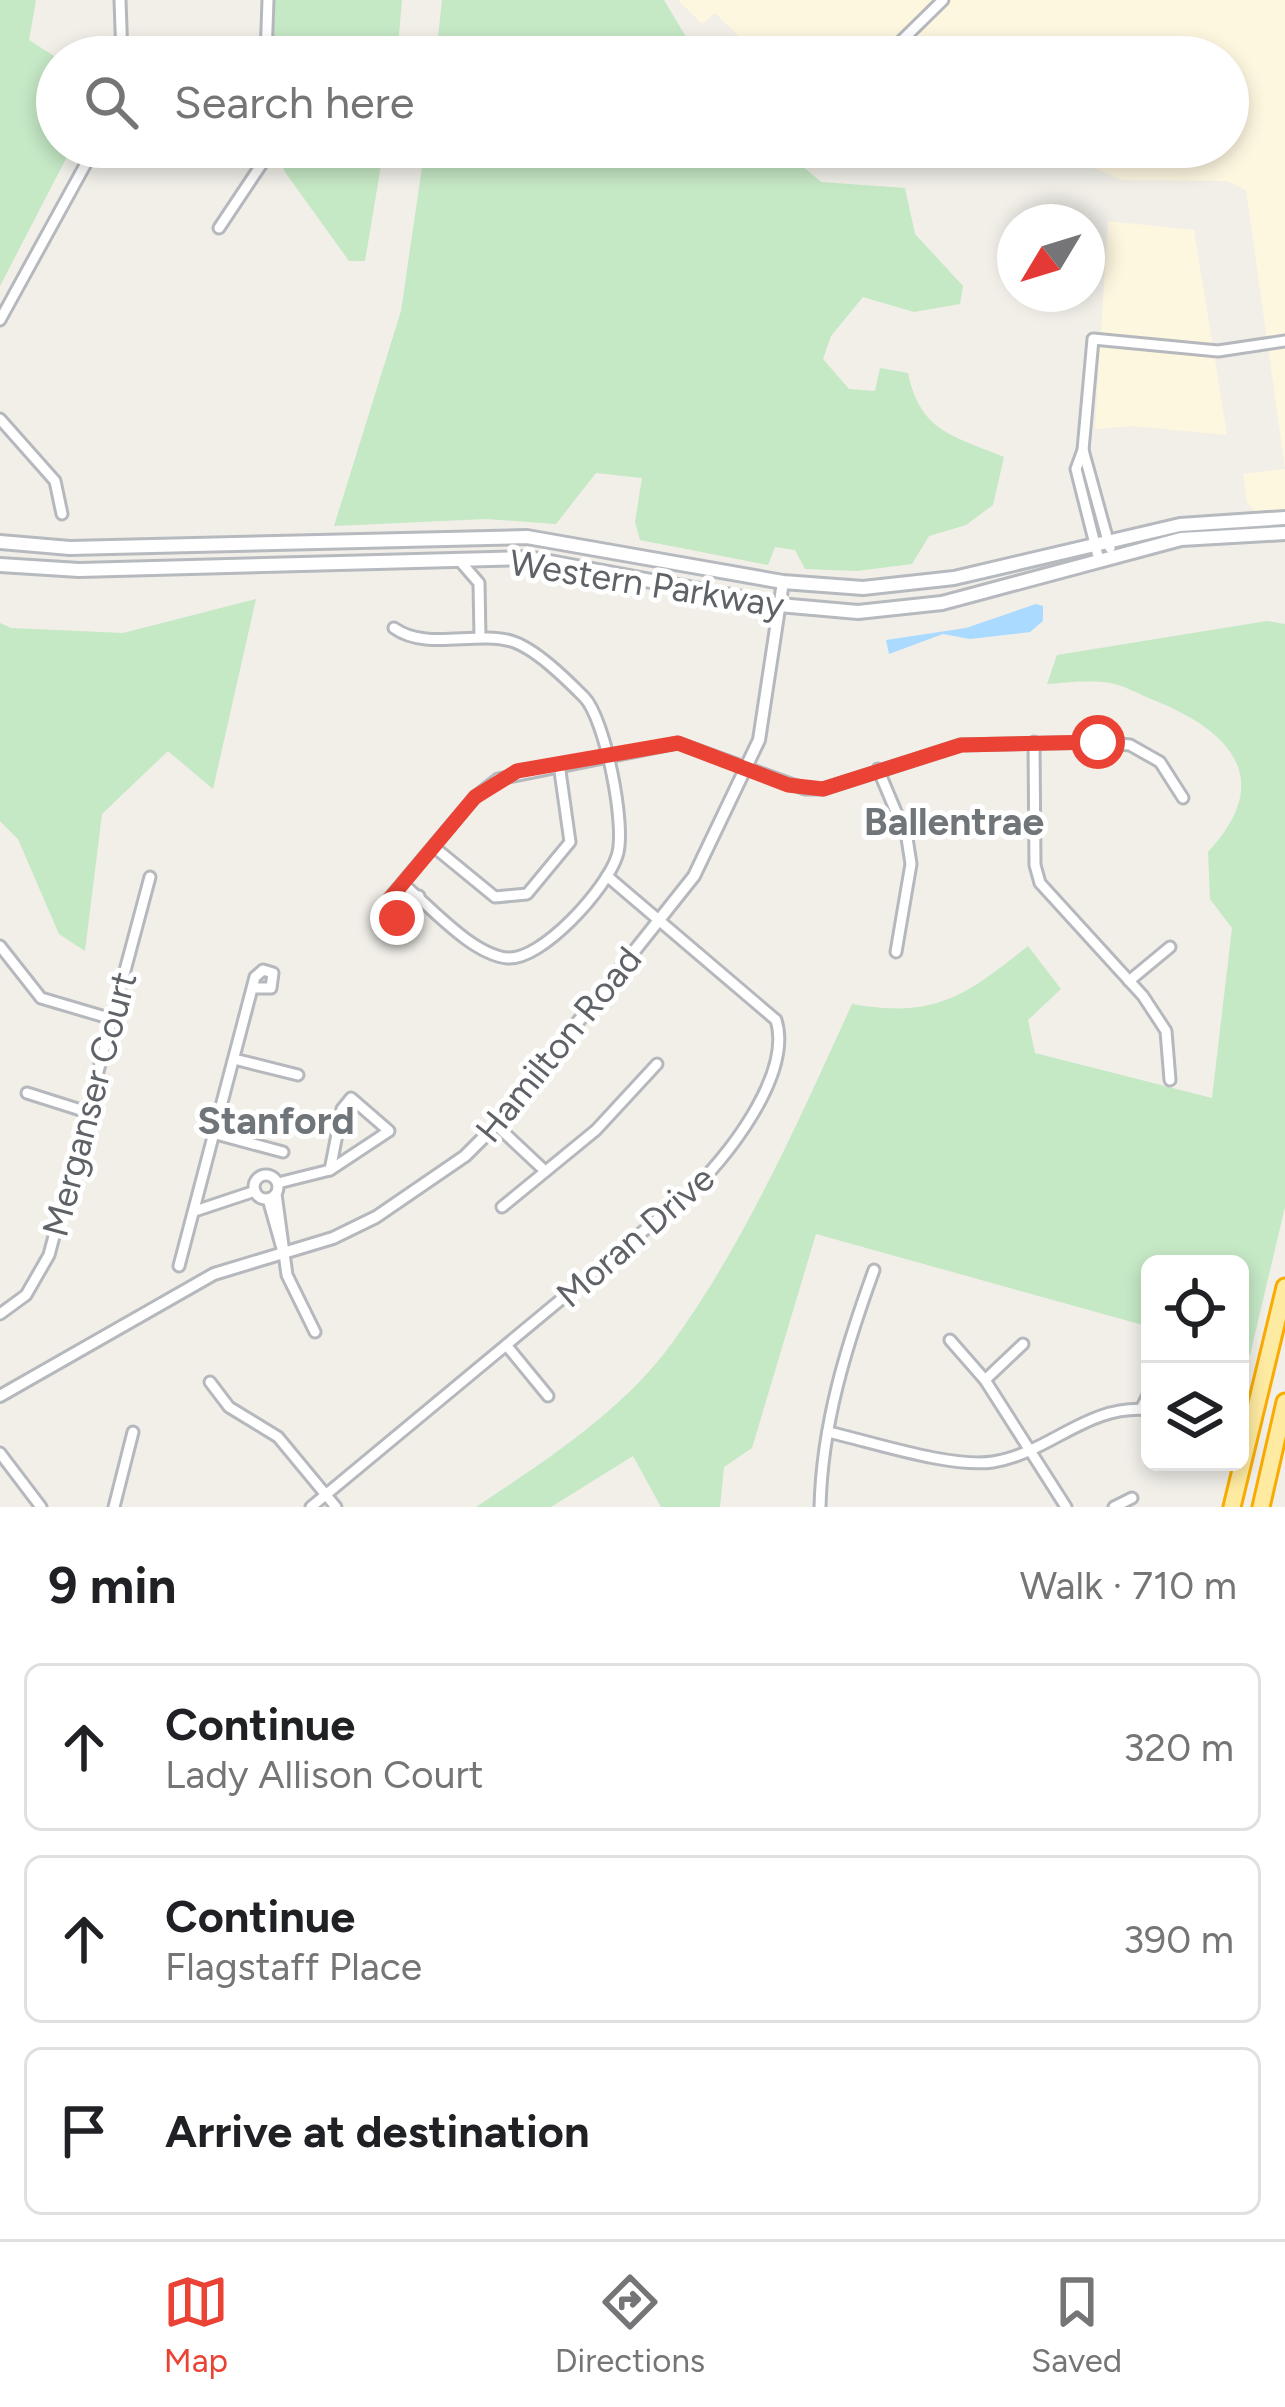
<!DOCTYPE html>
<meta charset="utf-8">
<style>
:root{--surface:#fff;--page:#f6f6f6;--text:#202124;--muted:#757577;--line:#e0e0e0;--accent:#ea4335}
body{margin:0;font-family:Figtree,sans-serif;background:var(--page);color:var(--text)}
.controls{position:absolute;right:36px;bottom:36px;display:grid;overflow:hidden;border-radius:18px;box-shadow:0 6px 18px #0003}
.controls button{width:108px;height:108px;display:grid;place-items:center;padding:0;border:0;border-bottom:3px solid var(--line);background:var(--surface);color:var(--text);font:60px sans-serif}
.compass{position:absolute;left:997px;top:204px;width:108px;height:108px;border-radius:50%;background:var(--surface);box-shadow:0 6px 18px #0003;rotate:232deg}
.stop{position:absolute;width:36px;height:36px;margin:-27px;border:9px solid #ea4335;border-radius:50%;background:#fff}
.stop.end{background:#ea4335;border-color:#fff;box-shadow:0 3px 12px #0008}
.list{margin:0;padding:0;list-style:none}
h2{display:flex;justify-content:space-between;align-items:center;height:156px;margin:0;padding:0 48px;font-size:51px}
h2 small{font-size:39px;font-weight:400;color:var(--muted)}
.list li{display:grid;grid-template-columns:78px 1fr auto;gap:36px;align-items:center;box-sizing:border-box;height:168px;margin:0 24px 24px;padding:0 24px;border:3px solid var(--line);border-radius:18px}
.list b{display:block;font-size:45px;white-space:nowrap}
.list p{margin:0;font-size:39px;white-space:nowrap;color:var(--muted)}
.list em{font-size:39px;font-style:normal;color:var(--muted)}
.icon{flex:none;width:66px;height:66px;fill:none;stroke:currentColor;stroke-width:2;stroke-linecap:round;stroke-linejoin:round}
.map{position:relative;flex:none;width:1285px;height:1507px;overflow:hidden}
.search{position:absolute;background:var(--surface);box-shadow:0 6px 18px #0003;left:36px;right:36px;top:36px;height:132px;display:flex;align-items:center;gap:30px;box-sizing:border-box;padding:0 42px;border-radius:66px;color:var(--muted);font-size:45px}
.sheet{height:732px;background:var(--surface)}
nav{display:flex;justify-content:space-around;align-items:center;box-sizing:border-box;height:168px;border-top:3px solid var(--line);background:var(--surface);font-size:33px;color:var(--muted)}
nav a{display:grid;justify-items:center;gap:6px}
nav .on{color:var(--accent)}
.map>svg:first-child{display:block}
</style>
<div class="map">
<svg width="1285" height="1507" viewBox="0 0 1285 1507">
<rect width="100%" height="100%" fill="#f1efe8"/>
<g fill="#fef7e0">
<path d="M678,0H1285V468L1246,190L1227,181L1122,180L1071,158L964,156L940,147H1228V57H760L715,13L702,24Z"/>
<path d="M1108,221L1194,230L1227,435L1133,426L1095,429Z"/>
<path d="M1285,469V510L1255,511L1247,503L1243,474Z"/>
</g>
<g fill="#c5e8c5">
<path d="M0,0H36L29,40L57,58V147H72L0,286Z"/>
<path d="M275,0H402L397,57H276L270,42Z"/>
<path d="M442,0H664L698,57H436Z"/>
<path d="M284,147H384L365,261H349L285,172L280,159Z"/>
<path d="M425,147H780L821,182L905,188L915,234L963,286L960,304L914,312L863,297L831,336L823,359L849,389L875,391L880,368L908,373C920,432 954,436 1004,457L993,505L966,525L929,536L912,564L857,571L805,569L795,550L775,547L768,565L640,540L635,522L642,478L596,473L556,524L486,519L334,526L401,311Z"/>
<path d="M256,599L213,789L168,751L102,814L85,951L59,934L18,839L0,821V623L11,628L123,633Z"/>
<path d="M1267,621L1285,624V1207L1250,1355L1240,1352V1264H1150V1327L816,1234L752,1448L724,1467L720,1507H661L633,1456L551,1507H476C545,1461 623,1411 672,1343C745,1243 801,1116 852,1004C936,1019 966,995 1028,946L1061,989L1028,1020L1035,1053L1212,1098L1232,928L1210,899L1208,852C1274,781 1234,733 1156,701C1140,695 1121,683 1103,682C1085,680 1065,683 1047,684L1057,655Z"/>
</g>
<path fill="#aadaff" d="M1036,604L1043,606V621L1030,632L970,639L943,634L889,654L886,640L966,628Z"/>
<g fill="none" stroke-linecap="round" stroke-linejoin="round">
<defs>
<g id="minor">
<path d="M120,0L122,57"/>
<path d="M886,56L943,0"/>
<path d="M266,57L268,0"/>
<path d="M219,228L273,147"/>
<path d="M0,320L95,147"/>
<path d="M0,419L55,481L62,514"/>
<path d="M1083,450L1110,548"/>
<path d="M459,560L479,583L480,637"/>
<path d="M1099,560L1076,469L1083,450L1093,339L1218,351L1285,341"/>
<path d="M394,628C426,651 474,631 511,641C535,648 566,679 584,697C605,718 627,828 617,856C607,888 542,961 507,958C471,954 430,906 403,884"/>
<path d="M1034,742L1035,865L1040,883L1143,996L1166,1031L1170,1080"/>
<path d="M878,769L907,838L911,864L896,952"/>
<path d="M434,847L495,897L527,894L570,842L559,764"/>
<path d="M419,896L400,917L387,912L388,900L474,798L498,779L678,743L805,789H823L961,745L1098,742L1130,745L1160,762L1183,798"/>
<path d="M0,946L41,998L112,1019"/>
<path d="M1129,981L1170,947"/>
<path d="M234,1059L298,1075"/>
<path d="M27,1093L87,1112"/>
<path d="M351,1098L389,1131L330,1170L342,1109Z"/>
<path d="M496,1125L545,1171"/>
<path d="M216,1134L283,1152"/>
<circle cx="266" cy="1187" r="12"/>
<path d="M278,1183L330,1170"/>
<path d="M276,1194L287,1275L315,1332"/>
<path d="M268,1199L283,1252"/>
<path d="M502,1207L596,1130L657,1064"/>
<path d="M195,1211L255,1191"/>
<path d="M179,1266L255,977L263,970L273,973L271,988H253"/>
<path d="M0,1314L26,1295L49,1255L150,877"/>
<path d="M950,1340L985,1380L1066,1507"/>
<path d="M507,1346L548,1396"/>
<path d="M985,1380L1023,1344"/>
<path d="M210,1382L229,1407L278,1437L336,1507"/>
<path d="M1141,1409L1150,1391"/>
<path d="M828,1432C873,1442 949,1468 993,1462C1050,1453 1088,1403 1150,1410"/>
<path d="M0,1453L41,1507"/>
<path d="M114,1507L133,1432"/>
<path d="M311,1507L688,1194C726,1160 793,1074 776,1020L607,876"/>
<path d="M820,1507C822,1424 846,1347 874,1270"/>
<path d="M1114,1507L1132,1498"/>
</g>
<path id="tertiary" d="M0,1396L214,1274L333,1238L376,1217L465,1156L496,1125L694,876L759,740L783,582"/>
<g id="secondary">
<path d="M0,542L70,548L527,537L783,582L863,588L954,578L1180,525L1285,518"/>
<path d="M0,565L79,570L528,558L779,605L858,612L942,603L1181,539L1285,533"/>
</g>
<g id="trunk">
<path d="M1232,1507L1285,1287"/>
<path d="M1261,1507L1285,1402"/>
</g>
</defs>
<use href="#minor" stroke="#b5b8bc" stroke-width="15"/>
<use href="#tertiary" stroke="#b5b8bc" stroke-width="16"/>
<use href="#secondary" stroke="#b6babf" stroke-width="18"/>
<use href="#trunk" stroke="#f9ab00" stroke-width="21"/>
<use href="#minor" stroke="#fff" stroke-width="9"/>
<use href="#tertiary" stroke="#fff" stroke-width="10"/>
<use href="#secondary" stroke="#fff" stroke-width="12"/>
<use href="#trunk" stroke="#feeaa1" stroke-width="15"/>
</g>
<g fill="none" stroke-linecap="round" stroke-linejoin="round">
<path stroke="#ea4335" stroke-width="15" d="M397,918L387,912L388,901L475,797L517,771L678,743L788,785L823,789L961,745L1098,742"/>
</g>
<g text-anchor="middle" stroke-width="10" stroke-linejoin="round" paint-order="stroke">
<g font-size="36" fill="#5f6368" stroke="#fff">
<text transform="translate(647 583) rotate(9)" y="13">Western Parkway</text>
<text transform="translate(558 1044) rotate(-51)" y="13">Hamilton Road</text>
<text transform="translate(89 1104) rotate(-75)" y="13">Merganser Court</text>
<text transform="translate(635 1236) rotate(-41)" y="13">Moran Drive</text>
</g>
<g font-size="39" font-weight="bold" fill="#70757a" stroke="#fff">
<text x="954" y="835">Ballentrae</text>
<text x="276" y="1134">Stanford</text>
</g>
</g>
</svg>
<div class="controls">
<button><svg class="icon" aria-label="locate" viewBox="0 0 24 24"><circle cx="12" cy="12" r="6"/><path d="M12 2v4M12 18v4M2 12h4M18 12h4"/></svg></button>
<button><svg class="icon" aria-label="layers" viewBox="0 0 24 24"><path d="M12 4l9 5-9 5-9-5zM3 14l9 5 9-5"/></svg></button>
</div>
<svg class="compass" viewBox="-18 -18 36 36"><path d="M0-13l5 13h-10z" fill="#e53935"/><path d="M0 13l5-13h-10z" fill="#757577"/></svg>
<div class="stop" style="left:1098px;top:742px"></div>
<div class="stop end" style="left:397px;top:918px"></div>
<div class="search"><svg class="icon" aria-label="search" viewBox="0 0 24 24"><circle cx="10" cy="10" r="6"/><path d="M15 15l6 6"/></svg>Search here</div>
</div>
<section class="sheet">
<h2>9 min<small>Walk · 710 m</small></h2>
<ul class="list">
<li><svg class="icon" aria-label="ahead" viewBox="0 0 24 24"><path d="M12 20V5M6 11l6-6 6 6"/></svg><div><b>Continue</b><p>Lady Allison Court</p></div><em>320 m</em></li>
<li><svg class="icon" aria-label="ahead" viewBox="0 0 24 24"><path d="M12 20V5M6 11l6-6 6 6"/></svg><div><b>Continue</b><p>Flagstaff Place</p></div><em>390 m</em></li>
<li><svg class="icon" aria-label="arrive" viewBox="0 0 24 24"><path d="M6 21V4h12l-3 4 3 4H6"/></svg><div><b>Arrive at destination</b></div></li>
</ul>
</section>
<nav>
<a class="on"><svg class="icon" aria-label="map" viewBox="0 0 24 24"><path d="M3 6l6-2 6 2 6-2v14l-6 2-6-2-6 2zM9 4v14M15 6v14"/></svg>Map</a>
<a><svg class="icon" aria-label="directions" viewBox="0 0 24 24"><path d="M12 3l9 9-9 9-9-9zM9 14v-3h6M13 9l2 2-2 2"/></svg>Directions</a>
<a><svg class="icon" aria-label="saved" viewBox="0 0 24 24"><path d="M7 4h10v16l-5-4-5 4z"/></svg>Saved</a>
</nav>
